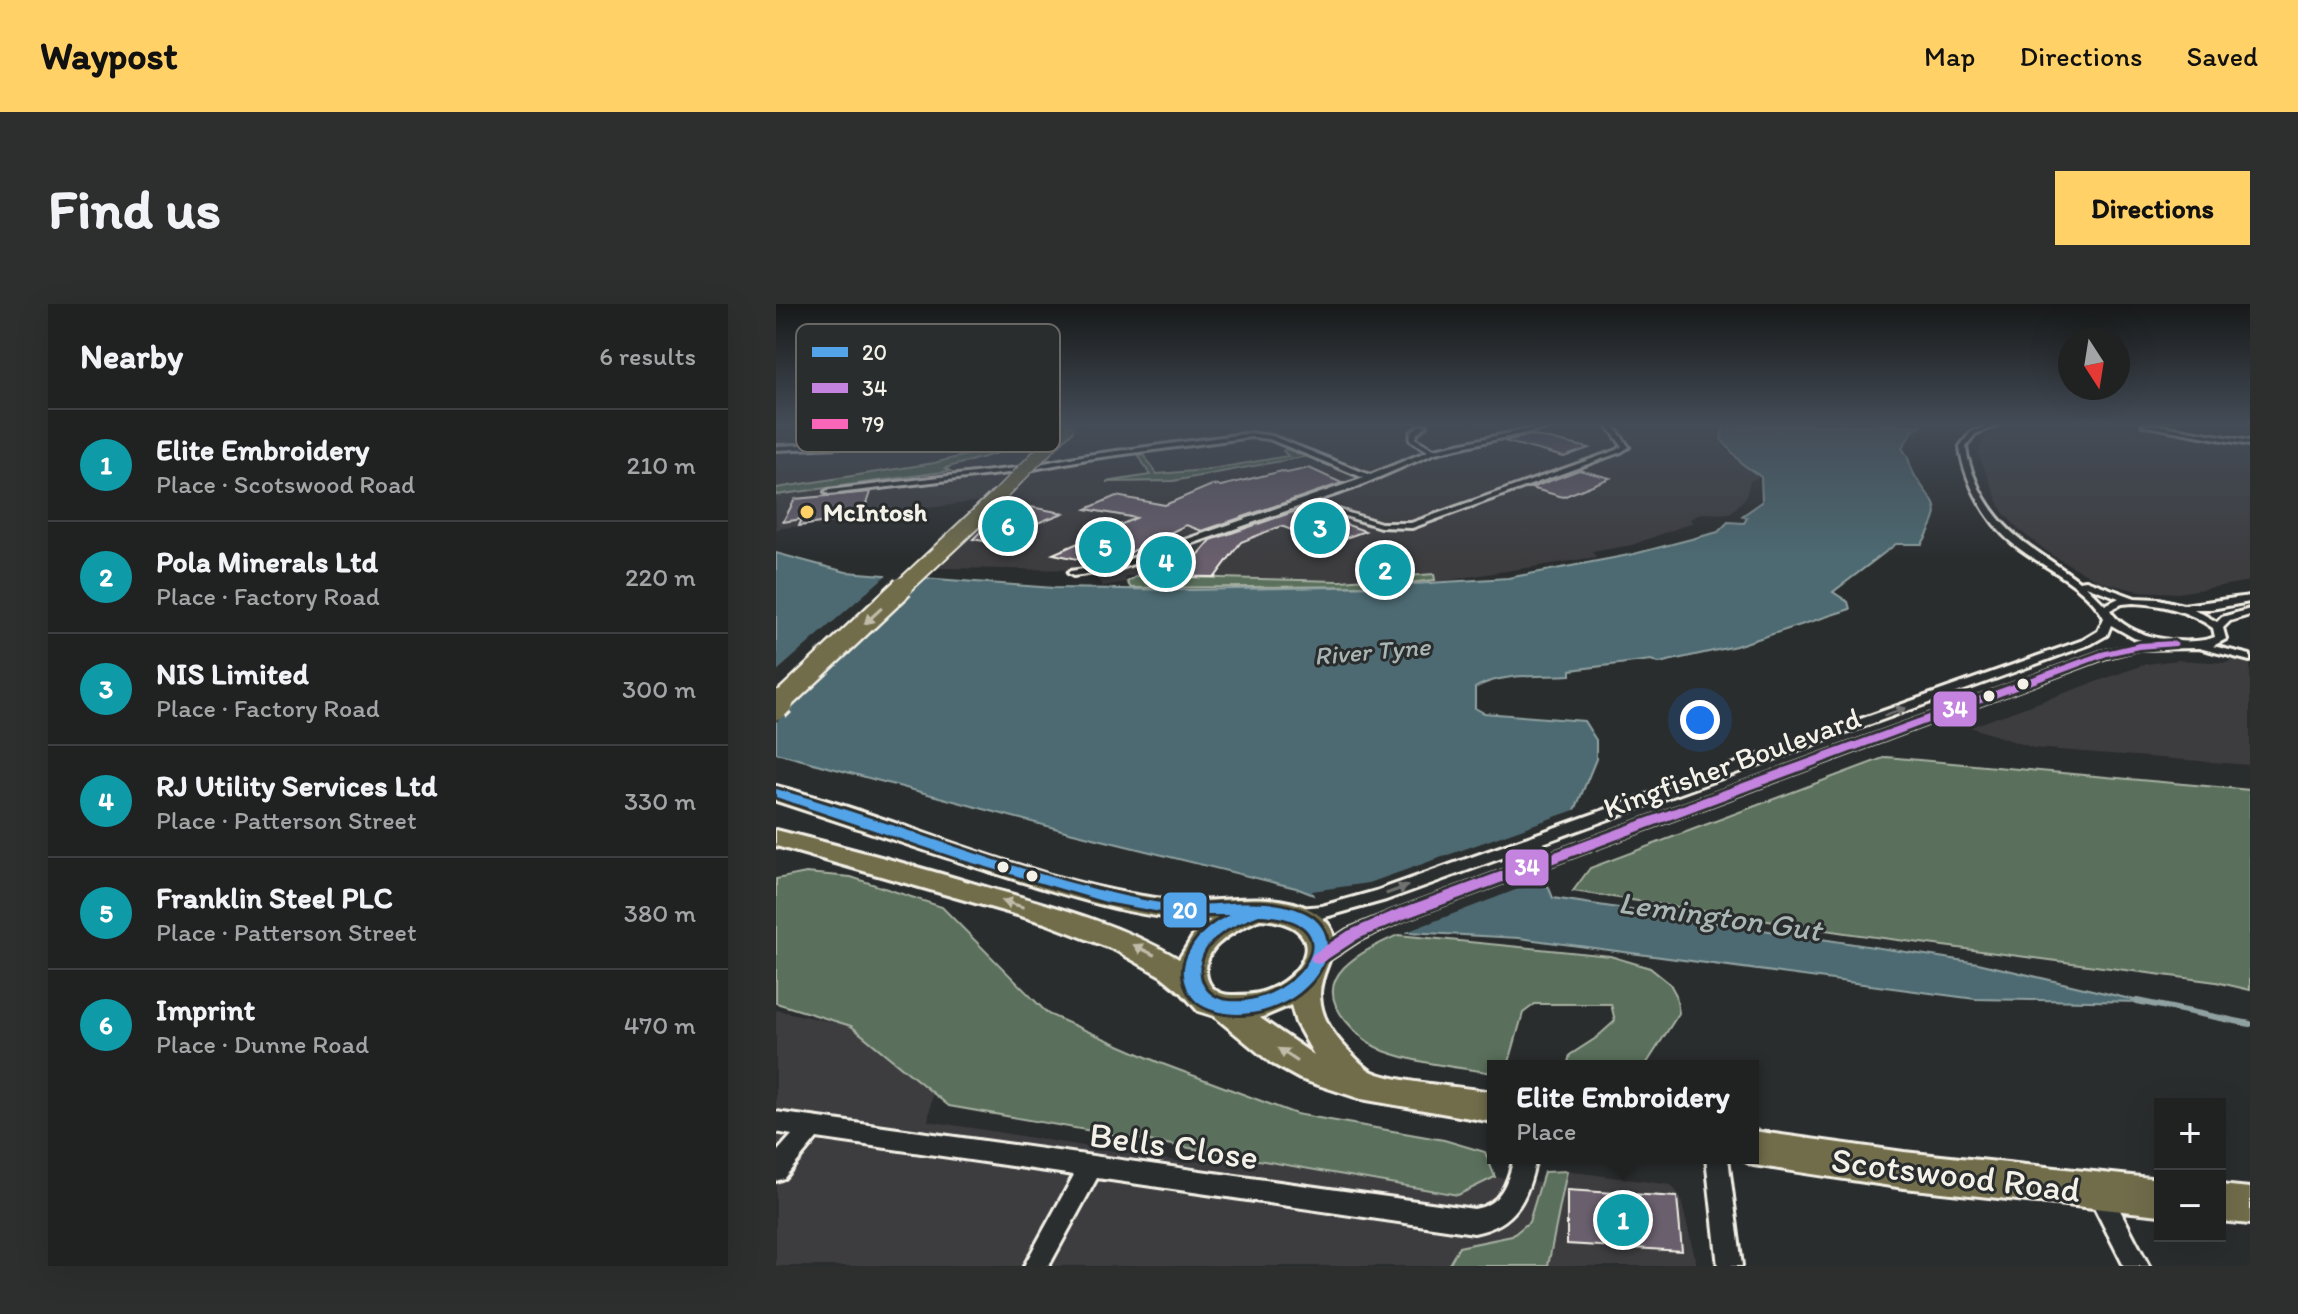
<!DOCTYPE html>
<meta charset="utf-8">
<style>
:root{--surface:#202222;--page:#2d2f2f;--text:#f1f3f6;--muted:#a2a4a5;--line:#3d3f40;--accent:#ffd166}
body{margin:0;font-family:Itim,sans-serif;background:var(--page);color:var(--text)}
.controls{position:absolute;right:24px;bottom:24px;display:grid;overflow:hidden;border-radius:0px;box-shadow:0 8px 32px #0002}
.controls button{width:72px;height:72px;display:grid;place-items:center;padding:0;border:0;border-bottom:2px solid var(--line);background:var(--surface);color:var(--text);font:40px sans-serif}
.compass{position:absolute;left:1282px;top:24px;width:72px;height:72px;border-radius:50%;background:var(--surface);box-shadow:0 8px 32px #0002;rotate:168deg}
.you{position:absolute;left:924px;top:416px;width:28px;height:28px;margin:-20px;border:6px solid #fff;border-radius:50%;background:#1a73e8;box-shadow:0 0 0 12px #1a73e833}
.badge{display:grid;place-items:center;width:52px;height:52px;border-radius:50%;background:var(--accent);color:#fff;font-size:26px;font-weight:700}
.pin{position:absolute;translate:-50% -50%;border:4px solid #fff;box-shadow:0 2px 8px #0006}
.popup{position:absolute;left:711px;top:756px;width:272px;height:104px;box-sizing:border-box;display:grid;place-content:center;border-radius:0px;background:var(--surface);filter:drop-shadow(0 2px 6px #0005);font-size:26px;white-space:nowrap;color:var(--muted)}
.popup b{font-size:30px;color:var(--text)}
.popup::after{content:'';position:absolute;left:50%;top:100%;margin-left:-16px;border:16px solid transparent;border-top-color:var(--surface)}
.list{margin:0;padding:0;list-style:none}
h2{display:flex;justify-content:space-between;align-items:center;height:104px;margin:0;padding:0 32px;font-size:34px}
h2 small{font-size:26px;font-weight:400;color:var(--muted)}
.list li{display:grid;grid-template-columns:52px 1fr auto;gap:24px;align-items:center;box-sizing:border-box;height:112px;padding:0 32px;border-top:2px solid var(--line)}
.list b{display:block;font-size:30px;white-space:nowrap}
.list p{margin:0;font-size:26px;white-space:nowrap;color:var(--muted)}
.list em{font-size:26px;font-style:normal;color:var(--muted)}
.map{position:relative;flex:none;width:1474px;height:962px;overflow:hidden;border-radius:0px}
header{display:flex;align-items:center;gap:48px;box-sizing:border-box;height:112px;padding:0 40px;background:var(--accent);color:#111}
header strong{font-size:38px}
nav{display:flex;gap:44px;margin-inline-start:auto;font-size:28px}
.intro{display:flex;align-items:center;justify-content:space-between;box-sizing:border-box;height:192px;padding:0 48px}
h1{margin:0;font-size:56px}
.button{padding:20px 36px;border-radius:0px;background:var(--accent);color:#111;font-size:28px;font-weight:700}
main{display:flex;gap:48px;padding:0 48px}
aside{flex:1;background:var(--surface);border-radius:0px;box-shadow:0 8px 32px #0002}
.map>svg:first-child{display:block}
</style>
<header>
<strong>Waypost</strong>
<nav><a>Map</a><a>Directions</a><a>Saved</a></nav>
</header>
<div class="intro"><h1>Find us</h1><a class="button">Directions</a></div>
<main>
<aside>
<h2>Nearby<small>6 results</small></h2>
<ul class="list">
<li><span class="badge" style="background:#0f9aa8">1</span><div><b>Elite Embroidery</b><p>Place · Scotswood Road</p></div><em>210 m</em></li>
<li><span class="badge" style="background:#0f9aa8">2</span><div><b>Pola Minerals Ltd</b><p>Place · Factory Road</p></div><em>220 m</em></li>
<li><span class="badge" style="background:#0f9aa8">3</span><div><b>NIS Limited</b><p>Place · Factory Road</p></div><em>300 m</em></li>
<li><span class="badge" style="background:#0f9aa8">4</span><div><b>RJ Utility Services Ltd</b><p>Place · Patterson Street</p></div><em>330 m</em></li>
<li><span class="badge" style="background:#0f9aa8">5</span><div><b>Franklin Steel PLC</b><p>Place · Patterson Street</p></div><em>380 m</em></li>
<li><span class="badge" style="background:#0f9aa8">6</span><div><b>Imprint</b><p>Place · Dunne Road</p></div><em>470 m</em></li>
</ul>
</aside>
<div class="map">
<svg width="1474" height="962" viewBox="0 0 1474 962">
<rect width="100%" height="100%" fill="#2a2d2e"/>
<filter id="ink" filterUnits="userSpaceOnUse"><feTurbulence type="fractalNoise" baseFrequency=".0125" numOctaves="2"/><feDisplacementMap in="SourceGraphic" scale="16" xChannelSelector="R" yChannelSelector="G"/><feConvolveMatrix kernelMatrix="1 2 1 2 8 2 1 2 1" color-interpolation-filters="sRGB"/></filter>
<g filter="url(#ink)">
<g fill="#3d3c41">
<path d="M0,121H947L943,136L962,159L985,172L974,177L970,193L954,210L926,209L914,215L918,218L856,241L816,248L820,253L660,278L655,270L599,276L350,272L349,278L327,282L314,266L163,264L233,193L0,225Z"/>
<path d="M1249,121L1350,123L1408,130L1474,144V277L1402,289L1362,287L1326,278L1277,252L1243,226L1226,207L1202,149L1207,135L1228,125Z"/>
<path d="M1474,349V461L1258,444L1194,423L1370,360L1402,356L1450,359Z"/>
<path d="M0,706L75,722L157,787L152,817L408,858L463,854L682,891L719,873L766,878L768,868L791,867L895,881L904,892L921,962H0Z"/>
</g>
<g fill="#5a705c" stroke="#a7b0a2" stroke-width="2">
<path d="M269,126L257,139L169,164L174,167L0,191V184L158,159L219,144Z"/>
<path d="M510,145L532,152L397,177L330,178L374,171L363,152L368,151L381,170L430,166L512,152L507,147Z"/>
<path d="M658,270L659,276L605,282L355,284L351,278L361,272L564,277Z"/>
<path d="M1110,453L1474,486V686L1440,678L1069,629L797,587L814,564Z"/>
<path d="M30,569L75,573L166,603L272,710L384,759L520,810L668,836L709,848L719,873L682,891L173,802L75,722L0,699V575Z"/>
<path d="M622,631L834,652L874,664L894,680L900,691L903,709L869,762H791L794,751L820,734L839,717L835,700H759L747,709L732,762H717V769C681,763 643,760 608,747C593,741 580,729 570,717C531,672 587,647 622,631Z"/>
<path d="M791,867L772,962H672L683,943L736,932L753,918L768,868Z"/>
</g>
<path fill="#4e6b72" stroke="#90a1a1" stroke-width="2" d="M948,121H1147L1137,127L1126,144C1136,156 1132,162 1139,172C1161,206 1169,200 1146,240H1120L1057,288L1072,298L1074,305L960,342L883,359L875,356L795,366V371C766,373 724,368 699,384V404L708,409L808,417L820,436V455L770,577L777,594L1202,659L1367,698L1199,695L743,634L631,628L520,584L293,528L0,449V249L70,268L278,284L413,286L605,282L732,274L858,250L942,228L952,218L968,219L971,214L966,212L986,198L985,173L965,159L945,135Z"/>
<g fill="#2a2d2e">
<path d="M115,267L153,270L0,418V368Z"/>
<path d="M804,504L776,572L625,630L540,596L536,587L593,579Z"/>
</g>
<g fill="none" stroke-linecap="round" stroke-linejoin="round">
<path stroke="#90a1a1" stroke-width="6" d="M1361,697L1474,720"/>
</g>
<g fill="#695e6d" stroke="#f4f1e8" stroke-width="2">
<path d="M755,131L813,144L788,153L728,137Z"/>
<path d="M533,164L566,179L426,227L410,221L341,255L334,253L321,259L277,250L360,214L310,205L340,192L389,201L436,181L445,182L506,167L511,169Z"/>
<path d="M803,166L834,174L787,193L755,184Z"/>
<path d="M94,188L86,213L23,222L26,215L7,218L19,195Z"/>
<path d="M233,199L287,209L213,238L197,235Z"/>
<path d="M526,205L589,227L553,240L505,222L465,238L439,273L365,272L380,256H418L435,236Z"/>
<path d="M791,886L901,893L906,947L791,940Z"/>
</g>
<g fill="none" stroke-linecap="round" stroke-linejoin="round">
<defs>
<g id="street">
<path d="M644,121H651L641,129L640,135L658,145L772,121H785L659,149L576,185L537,198L605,219H635L841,146L846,142L831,121H837L853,143L845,148L636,224L604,223L530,200L340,266L297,272L292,269L294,267L336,261L588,174L493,135L475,133L311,155L241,168L53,190L49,188L53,186L241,164L311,151L475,129L496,132L594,171L652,147L634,136L635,128Z"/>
<path d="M1214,121H1223L1199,130L1190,142C1191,157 1197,170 1203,184C1228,234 1261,245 1303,277L1310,276L1359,294L1383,295L1407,301L1474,292V298L1435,305H1418L1441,318L1446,313L1474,305V311L1454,317L1447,324L1450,335L1437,342L1474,351V357L1423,344L1363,345L1331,353L629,615L583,636L548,659L542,661L536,659L533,654L536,649L571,626L617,607L1324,348L1373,338L1358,334L1335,321L1331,331L1315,340L610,596L546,614L513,613L511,609L513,605L546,602L600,587L1307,336L1322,327L1328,314C1309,279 1265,263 1236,239C1218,224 1206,205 1196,184C1190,170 1185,157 1184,142L1195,128ZM1310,282L1343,294L1329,301ZM1357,299C1386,300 1413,307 1437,324L1439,333C1411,344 1350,334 1334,306L1346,300Z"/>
<path d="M1366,121H1381L1474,137V141Z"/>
<path d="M229,132L227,135L0,146V142Z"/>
<path d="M0,808L698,905C725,901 732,878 738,854H760C752,893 741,921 698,929L321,874L273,962H248L298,871L41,834L8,874L0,877V849L16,831L0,828Z"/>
<path d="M930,854H952L966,962H942Z"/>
<path d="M1324,879L1332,883L1373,962H1348L1312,891L1316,883Z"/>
</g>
<g id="primary">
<path d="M0,482C132,516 260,581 396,596C440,601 494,584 535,606C581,632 543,660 544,691C545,713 556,729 570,744C578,752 588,764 597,768C622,779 688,783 717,788V818L585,795L524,775L495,759L438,712L422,707L406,689L385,672L339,646L269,619L0,542V526C74,544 147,564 220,586C284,604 346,621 403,655L420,627L435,616C371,617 310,597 250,579C166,553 83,524 0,497ZM484,615C557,620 532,675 483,689C475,691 466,691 458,691C427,693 422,658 442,640C455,628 469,622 484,615ZM515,701L520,719L538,751L484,714Z"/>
<path d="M977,827L1128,848L1384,875V911L1128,884L977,861L964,854H977Z"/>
<path d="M1444,881L1474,884V920L1444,917Z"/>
</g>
</defs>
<use href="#street" stroke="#f4f1e8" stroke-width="6"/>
<use href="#primary" stroke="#f4f1e8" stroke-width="6"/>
<use href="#street" fill="#2a2d2e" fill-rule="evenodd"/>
<use href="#primary" fill="#716d4b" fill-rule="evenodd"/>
<defs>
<path id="highway-bridge-far3" d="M221,194L293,121"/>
<path id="highway-bridge-far2" d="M125,285L224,192"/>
<path id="highway-bridge-far1" d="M3,400L127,283"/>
<path id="highway-bridge" d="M0,403L5,398"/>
</defs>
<use href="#highway-bridge-far3" stroke="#f4f1e8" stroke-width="16" stroke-linecap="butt"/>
<use href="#highway-bridge-far2" stroke="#f4f1e8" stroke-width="20" stroke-linecap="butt"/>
<use href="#highway-bridge-far1" stroke="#f4f1e8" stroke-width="25" stroke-linecap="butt"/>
<use href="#highway-bridge" stroke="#f4f1e8" stroke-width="31" stroke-linecap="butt"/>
<use href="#highway-bridge-far3" stroke="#716d4b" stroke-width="13"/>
<use href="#highway-bridge-far2" stroke="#716d4b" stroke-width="16"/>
<use href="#highway-bridge-far1" stroke="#716d4b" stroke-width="20"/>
<use href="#highway-bridge" stroke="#716d4b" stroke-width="25"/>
<defs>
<path id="bus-1" d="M0,485C117,517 229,566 348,592C370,597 392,601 415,601C450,601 495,592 529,609C555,622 556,648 541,670C520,701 475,717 440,707C425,703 414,695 410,680C405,665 409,653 418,640C427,627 439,617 455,611H401L330,598L190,557L0,493ZM483,611C587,615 519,703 453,697C421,694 415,659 435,638C448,624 466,618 483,611Z"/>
<path id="bus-2" d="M1397,337L1402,340L1400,342L1363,345L1331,352L628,615L582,635L547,658L542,660L537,658L534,654L537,650L572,627L618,607L1325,348L1363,339Z"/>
</defs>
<use href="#bus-1" stroke="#2a2d2e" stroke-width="6"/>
<use href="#bus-2" stroke="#2a2d2e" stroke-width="6"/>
<use href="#bus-1" fill="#53a3e8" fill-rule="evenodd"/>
<use href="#bus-2" fill="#c483df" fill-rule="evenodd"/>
</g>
<defs><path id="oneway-solid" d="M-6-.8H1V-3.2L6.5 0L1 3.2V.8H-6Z" transform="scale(2)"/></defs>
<g fill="#c0bca9">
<use href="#oneway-solid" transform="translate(97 312) rotate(137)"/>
<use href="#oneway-solid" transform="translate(237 600) rotate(-163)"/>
<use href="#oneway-solid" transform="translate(368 646) rotate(-154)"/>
<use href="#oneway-solid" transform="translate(512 751) rotate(-146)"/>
</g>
<g fill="#71726f">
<use href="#oneway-solid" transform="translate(1119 408) rotate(-20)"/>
<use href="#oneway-solid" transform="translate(621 586) rotate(-20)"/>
</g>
</g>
<linearGradient id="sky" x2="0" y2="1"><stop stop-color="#171919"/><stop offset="0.47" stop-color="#444c57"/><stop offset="1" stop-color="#444c57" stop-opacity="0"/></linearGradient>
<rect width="1474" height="256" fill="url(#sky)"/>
<circle fill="#ffd166" stroke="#2a2d2e" stroke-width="3" cx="31" cy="208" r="8"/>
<g fill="#f4f1e8" stroke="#2a2d2e" stroke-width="3">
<circle cx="1247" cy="380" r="7"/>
<circle cx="1213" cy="392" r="7"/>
<circle cx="227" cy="563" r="7"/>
<circle cx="256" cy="572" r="7"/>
</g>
<g text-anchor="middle" stroke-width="6" stroke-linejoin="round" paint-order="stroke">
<g font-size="26" font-weight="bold" fill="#f4f1e8" stroke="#2a2d2e" text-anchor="start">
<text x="47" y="217">McIntosh</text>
</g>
<g font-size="26" font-style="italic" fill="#a9b5b3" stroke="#2a2d2e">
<text transform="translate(596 347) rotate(-5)" y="9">River Tyne</text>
</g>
<g font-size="30" fill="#f4f1e8" stroke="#2a2d2e">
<text transform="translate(956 459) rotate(-20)" y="10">Kingfisher Boulevard</text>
</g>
<g font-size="32" font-style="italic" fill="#a9b5b3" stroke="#2a2d2e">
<text transform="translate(944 612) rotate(8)" y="11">Lemington Gut</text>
</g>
<g font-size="36" fill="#f4f1e8" stroke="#2a2d2e">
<text transform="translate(398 841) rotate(8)" y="13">Bells Close</text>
<text transform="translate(1180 870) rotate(7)" y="13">Scotswood Road</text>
</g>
</g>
<rect x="20" y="20" width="264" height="128" rx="12" fill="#2a2d2e" stroke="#676866" stroke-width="2"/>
<rect x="36" y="43" width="36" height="10" fill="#53a3e8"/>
<rect x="36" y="79" width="36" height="10" fill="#c483df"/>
<rect x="36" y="115" width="36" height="10" fill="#fa66b7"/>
<g font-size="22" fill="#f4f1e8">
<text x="86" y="56">20</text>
<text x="86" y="92">34</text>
<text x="86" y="128">79</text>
</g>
<g stroke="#2a2d2e" stroke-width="3">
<rect x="1156" y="386" width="46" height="38" rx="8" fill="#c483df"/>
<rect x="728" y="544" width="46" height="39" rx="8" fill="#c483df"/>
<rect x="386" y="587" width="46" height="38" rx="8" fill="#53a3e8"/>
</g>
<g font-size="22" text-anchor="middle" font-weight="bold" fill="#fff">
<text x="1179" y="413">34</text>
<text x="751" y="571">34</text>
<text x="409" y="614">20</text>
</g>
</svg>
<div class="controls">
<button>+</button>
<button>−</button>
</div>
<svg class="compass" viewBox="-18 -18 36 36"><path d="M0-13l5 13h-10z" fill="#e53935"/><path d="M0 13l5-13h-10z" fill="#a2a4a5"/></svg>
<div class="you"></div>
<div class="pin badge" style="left:847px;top:916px;background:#0f9aa8">1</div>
<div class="popup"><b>Elite Embroidery</b>Place</div>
<div class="pin badge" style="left:609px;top:266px;background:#0f9aa8">2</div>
<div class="pin badge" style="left:544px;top:224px;background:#0f9aa8">3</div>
<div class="pin badge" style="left:390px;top:258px;background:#0f9aa8">4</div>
<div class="pin badge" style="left:329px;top:243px;background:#0f9aa8">5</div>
<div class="pin badge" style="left:232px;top:222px;background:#0f9aa8">6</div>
</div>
</main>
